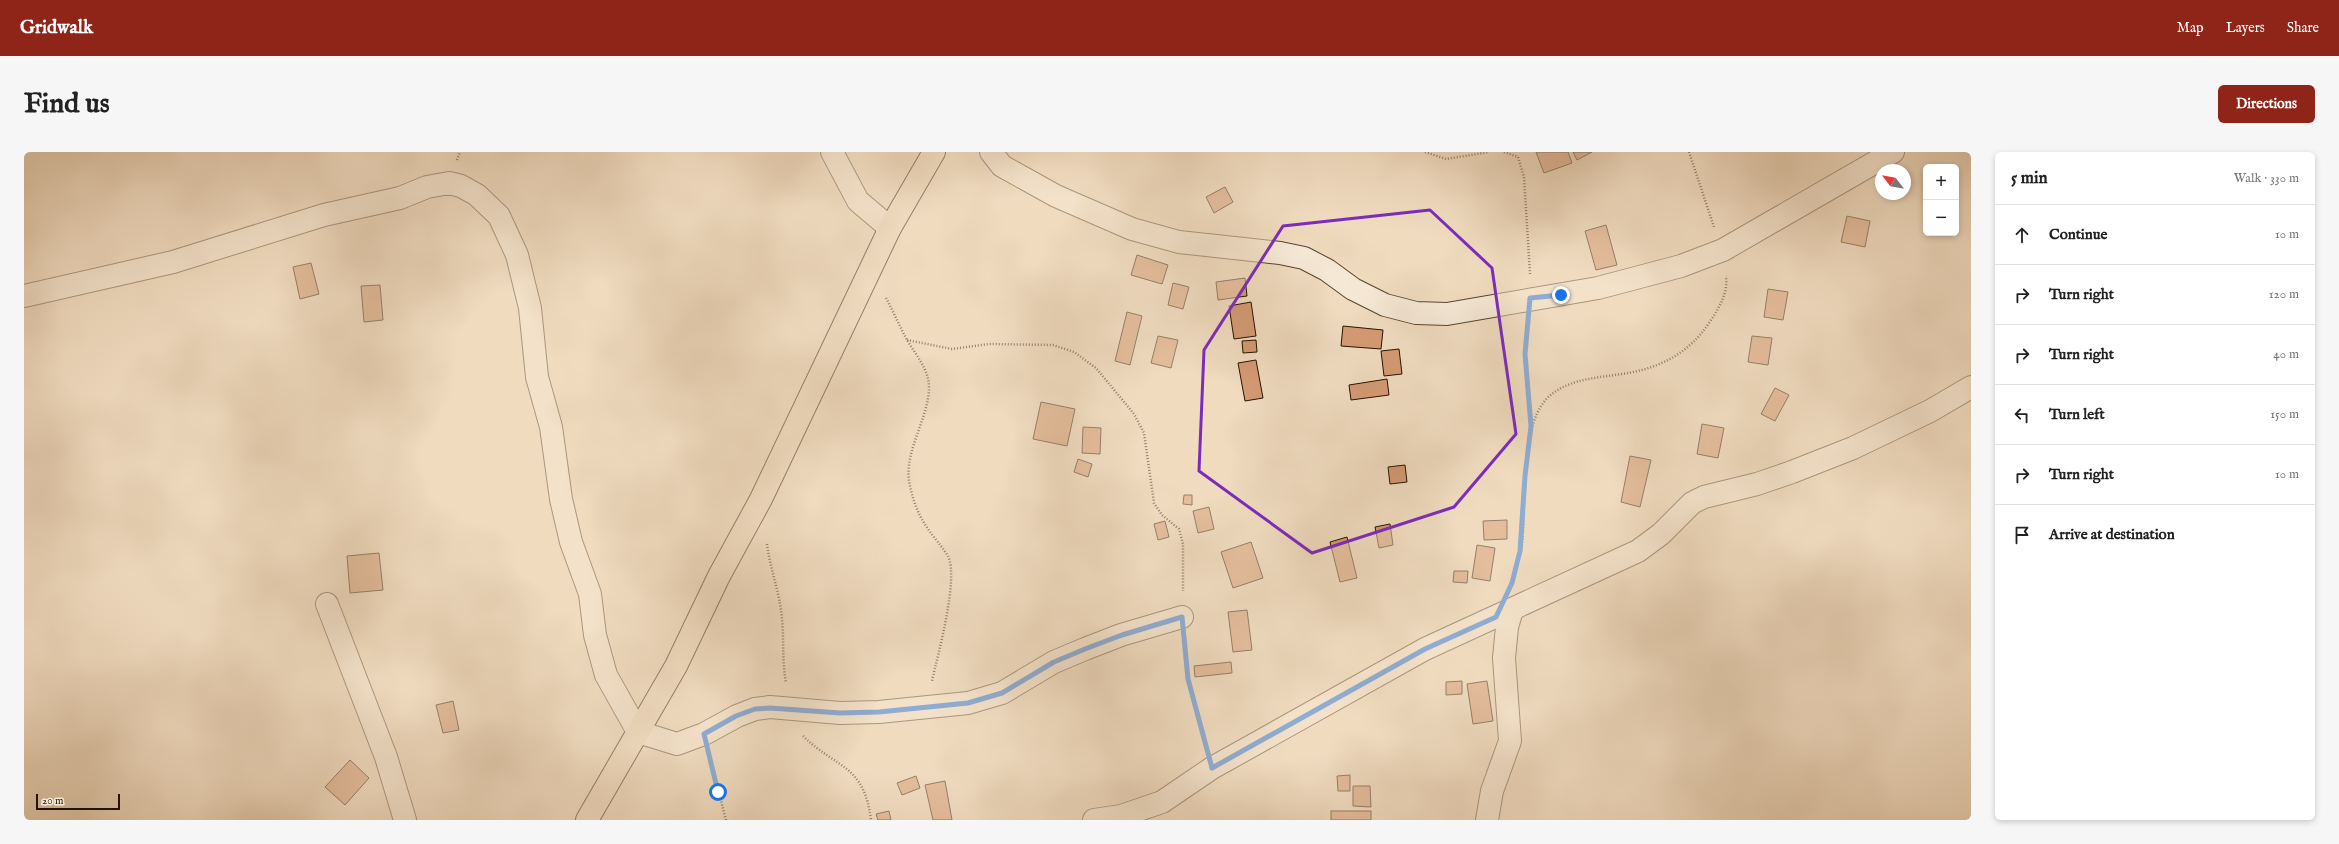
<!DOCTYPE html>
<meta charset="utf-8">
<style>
:root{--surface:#fff;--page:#f6f6f6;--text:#222;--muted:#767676;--line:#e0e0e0;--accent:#8f2418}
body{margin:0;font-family:"IM FELL English",serif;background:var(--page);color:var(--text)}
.controls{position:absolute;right:12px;top:12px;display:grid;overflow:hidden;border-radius:6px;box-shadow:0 2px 6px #0003}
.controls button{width:36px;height:36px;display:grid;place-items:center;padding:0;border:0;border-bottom:1px solid var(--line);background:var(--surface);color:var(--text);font:20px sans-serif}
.compass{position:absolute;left:1851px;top:12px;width:36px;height:36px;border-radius:50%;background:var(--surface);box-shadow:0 2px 6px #0003;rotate:301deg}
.scale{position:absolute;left:12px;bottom:10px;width:84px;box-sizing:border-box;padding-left:4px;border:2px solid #251200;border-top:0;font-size:11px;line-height:14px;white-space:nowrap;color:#251200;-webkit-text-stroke:3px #f5e8d5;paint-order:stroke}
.stop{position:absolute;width:12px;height:12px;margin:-9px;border:3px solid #1a73e8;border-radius:50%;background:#fff}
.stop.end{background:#1a73e8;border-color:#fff;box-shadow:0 1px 4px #0008}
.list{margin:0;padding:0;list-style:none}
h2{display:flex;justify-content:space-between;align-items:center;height:52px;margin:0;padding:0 16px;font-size:17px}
h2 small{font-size:13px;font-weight:400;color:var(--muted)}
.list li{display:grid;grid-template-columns:26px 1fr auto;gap:12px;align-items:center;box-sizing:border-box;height:60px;padding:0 16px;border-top:1px solid var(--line)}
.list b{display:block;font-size:15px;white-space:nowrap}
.list em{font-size:13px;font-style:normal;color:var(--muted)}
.icon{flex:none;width:22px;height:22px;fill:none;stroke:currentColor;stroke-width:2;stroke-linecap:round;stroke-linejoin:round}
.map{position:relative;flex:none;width:1947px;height:668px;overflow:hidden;border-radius:6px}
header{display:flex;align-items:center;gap:24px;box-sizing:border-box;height:56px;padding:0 20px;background:var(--accent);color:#fff}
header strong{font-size:19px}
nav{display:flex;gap:22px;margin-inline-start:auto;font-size:14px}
.intro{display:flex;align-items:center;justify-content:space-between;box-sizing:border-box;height:96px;padding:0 24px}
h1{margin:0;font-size:28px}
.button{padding:10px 18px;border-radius:6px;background:var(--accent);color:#fff;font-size:14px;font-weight:700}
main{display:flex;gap:24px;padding:0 24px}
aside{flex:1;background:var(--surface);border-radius:6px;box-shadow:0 2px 6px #0003}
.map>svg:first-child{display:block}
</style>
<header>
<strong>Gridwalk</strong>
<nav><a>Map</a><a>Layers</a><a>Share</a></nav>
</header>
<div class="intro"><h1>Find us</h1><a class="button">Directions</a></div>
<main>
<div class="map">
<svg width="1947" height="668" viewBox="0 0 1947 668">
<rect width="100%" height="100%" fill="#f0dbbf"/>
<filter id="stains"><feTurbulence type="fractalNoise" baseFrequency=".005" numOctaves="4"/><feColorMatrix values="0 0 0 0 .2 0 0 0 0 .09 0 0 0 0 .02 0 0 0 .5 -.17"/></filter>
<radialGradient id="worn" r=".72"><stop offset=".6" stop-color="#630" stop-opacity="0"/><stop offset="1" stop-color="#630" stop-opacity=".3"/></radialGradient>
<g fill="#d49a74" stroke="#251200">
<path d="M1512,0H1544L1548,11L1520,21Z"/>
<path d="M1549,0H1568L1553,8Z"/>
<path d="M1201,35L1209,50L1190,61L1182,45Z"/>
<path d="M1823,64L1846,69L1841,95L1817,90Z"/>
<path d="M1582,73L1593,113L1572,118L1561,79Z"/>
<path d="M1113,103L1144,113L1138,132L1107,123Z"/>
<path d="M287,111L295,142L276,147L269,115Z"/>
<path d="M1221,126L1223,144L1194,148L1192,130Z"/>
<path d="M1149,131L1165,135L1159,157L1144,153Z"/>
<path d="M356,133L359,168L340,170L337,134Z"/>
<path d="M1744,137L1764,140L1759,168L1740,165Z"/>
<path d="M1227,150L1232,184L1210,187L1205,154Z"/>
<path d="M1103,160L1118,164L1106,213L1091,209Z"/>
<path d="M1319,174L1359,178L1357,197L1317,194Z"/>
<path d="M1134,184L1154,188L1147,216L1127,211Z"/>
<path d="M1728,184L1748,186L1744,213L1724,210Z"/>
<path d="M1232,188L1233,200L1219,201L1218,189Z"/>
<path d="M1375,197L1378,222L1360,224L1357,199Z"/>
<path d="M1232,208L1239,246L1221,249L1214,211Z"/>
<path d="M1363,227L1365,243L1327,248L1325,233Z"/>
<path d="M1751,236L1765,243L1751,269L1737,262Z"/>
<path d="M1017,250L1051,257L1043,294L1009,287Z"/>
<path d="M1678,272L1700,276L1694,306L1673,302Z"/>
<path d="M1059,275L1077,276L1076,302L1058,301Z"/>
<path d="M1606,304L1627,308L1616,355L1597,350Z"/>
<path d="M1054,307L1068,312L1064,325L1050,320Z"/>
<path d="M1381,313L1383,330L1366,332L1364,315Z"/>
<path d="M1160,343H1168V353L1159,352Z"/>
<path d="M1185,355L1190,377L1174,381L1169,359Z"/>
<path d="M1483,368V387L1460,388L1459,369Z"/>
<path d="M1141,369L1145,385L1134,388L1130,372Z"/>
<path d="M1366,372L1369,393L1355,396L1351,375Z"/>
<path d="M1323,385L1333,426L1316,430L1306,390Z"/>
<path d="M1227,390L1239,426L1209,436L1197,400Z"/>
<path d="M1453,393L1471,396L1466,429L1448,426Z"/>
<path d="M355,401L359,438L326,441L323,404Z"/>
<path d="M1430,419H1444L1443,431L1429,430Z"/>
<path d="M1223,458L1228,498L1209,500L1204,460Z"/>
<path d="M1207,510L1208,521L1171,525L1170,514Z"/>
<path d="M1438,529V542L1422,543V530Z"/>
<path d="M1463,529L1469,569L1449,572L1443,532Z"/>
<path d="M429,549L435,578L419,581L412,553Z"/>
<path d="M326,608L345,626L321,653L301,635Z"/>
<path d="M1326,623V639H1314L1313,624Z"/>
<path d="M892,624L896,636L878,643L873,631Z"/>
<path d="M921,629L928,668H909L901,633Z"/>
<path d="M1329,634H1346L1347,655L1329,654Z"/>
<path d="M865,659L867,668H854L852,662Z"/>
<rect x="1307" y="659" width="40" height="9"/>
</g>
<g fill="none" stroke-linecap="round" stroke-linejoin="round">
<defs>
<g id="street">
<path d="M808,0L834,49L866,76"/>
<path d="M967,0L978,14L1032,44L1108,77L1155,90L1256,101L1280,106L1303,118L1329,137L1361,153L1392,161L1423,162L1574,136L1657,114L1699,98L1869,0"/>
<path d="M0,144L149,110L300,63L376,46L403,35L425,31L437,34L453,43L475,64L493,103L506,156L513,225L527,275L537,347L547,390L566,442L571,483L582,523L614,580L653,592L680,582L713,564L731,557L746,555L816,561L855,560L944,551L978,541L1030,510L1061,497L1097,483L1158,465"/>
<path d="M303,452L362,605L381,668"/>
<path d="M1070,668L1097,664L1138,650L1188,616L1401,497L1614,399L1637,382L1668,351L1680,345L1733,332L1768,320L1829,296L1906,259L1947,235"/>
<path d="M1463,668L1468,639L1486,589L1480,506L1483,475L1488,458"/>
</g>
<path id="highway" d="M563,668L652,514L695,424L737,347L866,76L910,0"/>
</defs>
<use href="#street" stroke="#584430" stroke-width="24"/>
<use href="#highway" stroke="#251200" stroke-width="24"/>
<g stroke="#251200" stroke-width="2.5" stroke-dasharray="1 2" stroke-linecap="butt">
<path d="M1401,0L1422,7L1465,0"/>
<path d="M1480,0L1494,5L1500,25L1506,122"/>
<path d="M1665,0L1690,75"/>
<path d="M433,8L436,0"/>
<path d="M862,146C869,159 875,173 882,186C891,203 906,217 905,238C903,269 881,298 885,329C888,346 894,363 904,377C910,386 918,394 924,404C935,427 914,502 908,529"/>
<path d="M1503,175L1501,202L1507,271"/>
<path d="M883,188L928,197L965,192L1029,193L1050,200L1072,216L1110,262L1120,281L1130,351L1138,363L1155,377L1159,392V439"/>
<path d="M743,392C746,417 756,441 758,467C760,488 758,509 762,531"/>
<path d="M1488,428C1491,418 1495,408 1497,399C1504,357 1492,269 1528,242C1546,228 1569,226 1591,223C1632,218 1664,204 1687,168C1696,154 1704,141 1702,124"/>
<path d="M1160,490L1164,527L1181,591"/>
<path d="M779,584C813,617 840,612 847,668"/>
<path d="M686,606L702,668"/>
</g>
<use href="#street" stroke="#f5e8d5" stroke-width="22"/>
<use href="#highway" stroke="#f0dbbf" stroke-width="22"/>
</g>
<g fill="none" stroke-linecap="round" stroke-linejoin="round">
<path stroke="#1a73e8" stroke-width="5" d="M694,640L680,582L712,564L731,557L746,556L816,561L855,560L944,551L978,541L1030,510L1061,497L1098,483L1158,465L1164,527L1188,616L1401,497L1472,465L1488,431L1496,399L1501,324L1507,274L1501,202L1506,146L1537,143"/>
</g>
<path d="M0 0H1947V668H0ZM1406,58L1468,116L1492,282L1430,355L1288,401L1175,319L1180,198L1259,74Z" fill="#f0dbbf" fill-opacity=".55" fill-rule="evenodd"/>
<path fill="none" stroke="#7b2cbf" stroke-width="3" stroke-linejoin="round" d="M1406,58L1468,116L1492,282L1430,355L1288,401L1175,319L1180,198L1259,74Z"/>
<rect width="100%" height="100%" filter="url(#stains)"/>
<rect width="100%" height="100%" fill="url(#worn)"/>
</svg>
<div class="controls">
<button>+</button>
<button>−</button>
</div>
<svg class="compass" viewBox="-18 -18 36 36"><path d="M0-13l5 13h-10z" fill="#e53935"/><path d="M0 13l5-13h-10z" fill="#767676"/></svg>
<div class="scale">20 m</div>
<div class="stop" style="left:694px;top:640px"></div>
<div class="stop end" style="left:1537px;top:143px"></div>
</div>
<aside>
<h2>5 min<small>Walk · 330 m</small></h2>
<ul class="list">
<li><svg class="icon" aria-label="ahead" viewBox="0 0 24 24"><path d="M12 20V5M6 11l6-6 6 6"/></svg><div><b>Continue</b></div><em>10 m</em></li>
<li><svg class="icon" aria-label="right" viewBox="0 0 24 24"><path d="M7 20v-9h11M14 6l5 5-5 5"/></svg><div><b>Turn right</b></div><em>120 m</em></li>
<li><svg class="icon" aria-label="right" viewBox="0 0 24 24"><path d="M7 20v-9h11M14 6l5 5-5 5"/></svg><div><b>Turn right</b></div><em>40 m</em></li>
<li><svg class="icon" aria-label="left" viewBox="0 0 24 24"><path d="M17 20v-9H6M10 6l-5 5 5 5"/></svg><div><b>Turn left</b></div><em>150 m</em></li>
<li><svg class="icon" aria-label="right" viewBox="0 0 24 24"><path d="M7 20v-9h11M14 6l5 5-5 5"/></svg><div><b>Turn right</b></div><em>10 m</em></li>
<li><svg class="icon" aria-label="arrive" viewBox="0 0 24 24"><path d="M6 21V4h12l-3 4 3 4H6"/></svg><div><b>Arrive at destination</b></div></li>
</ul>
</aside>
</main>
